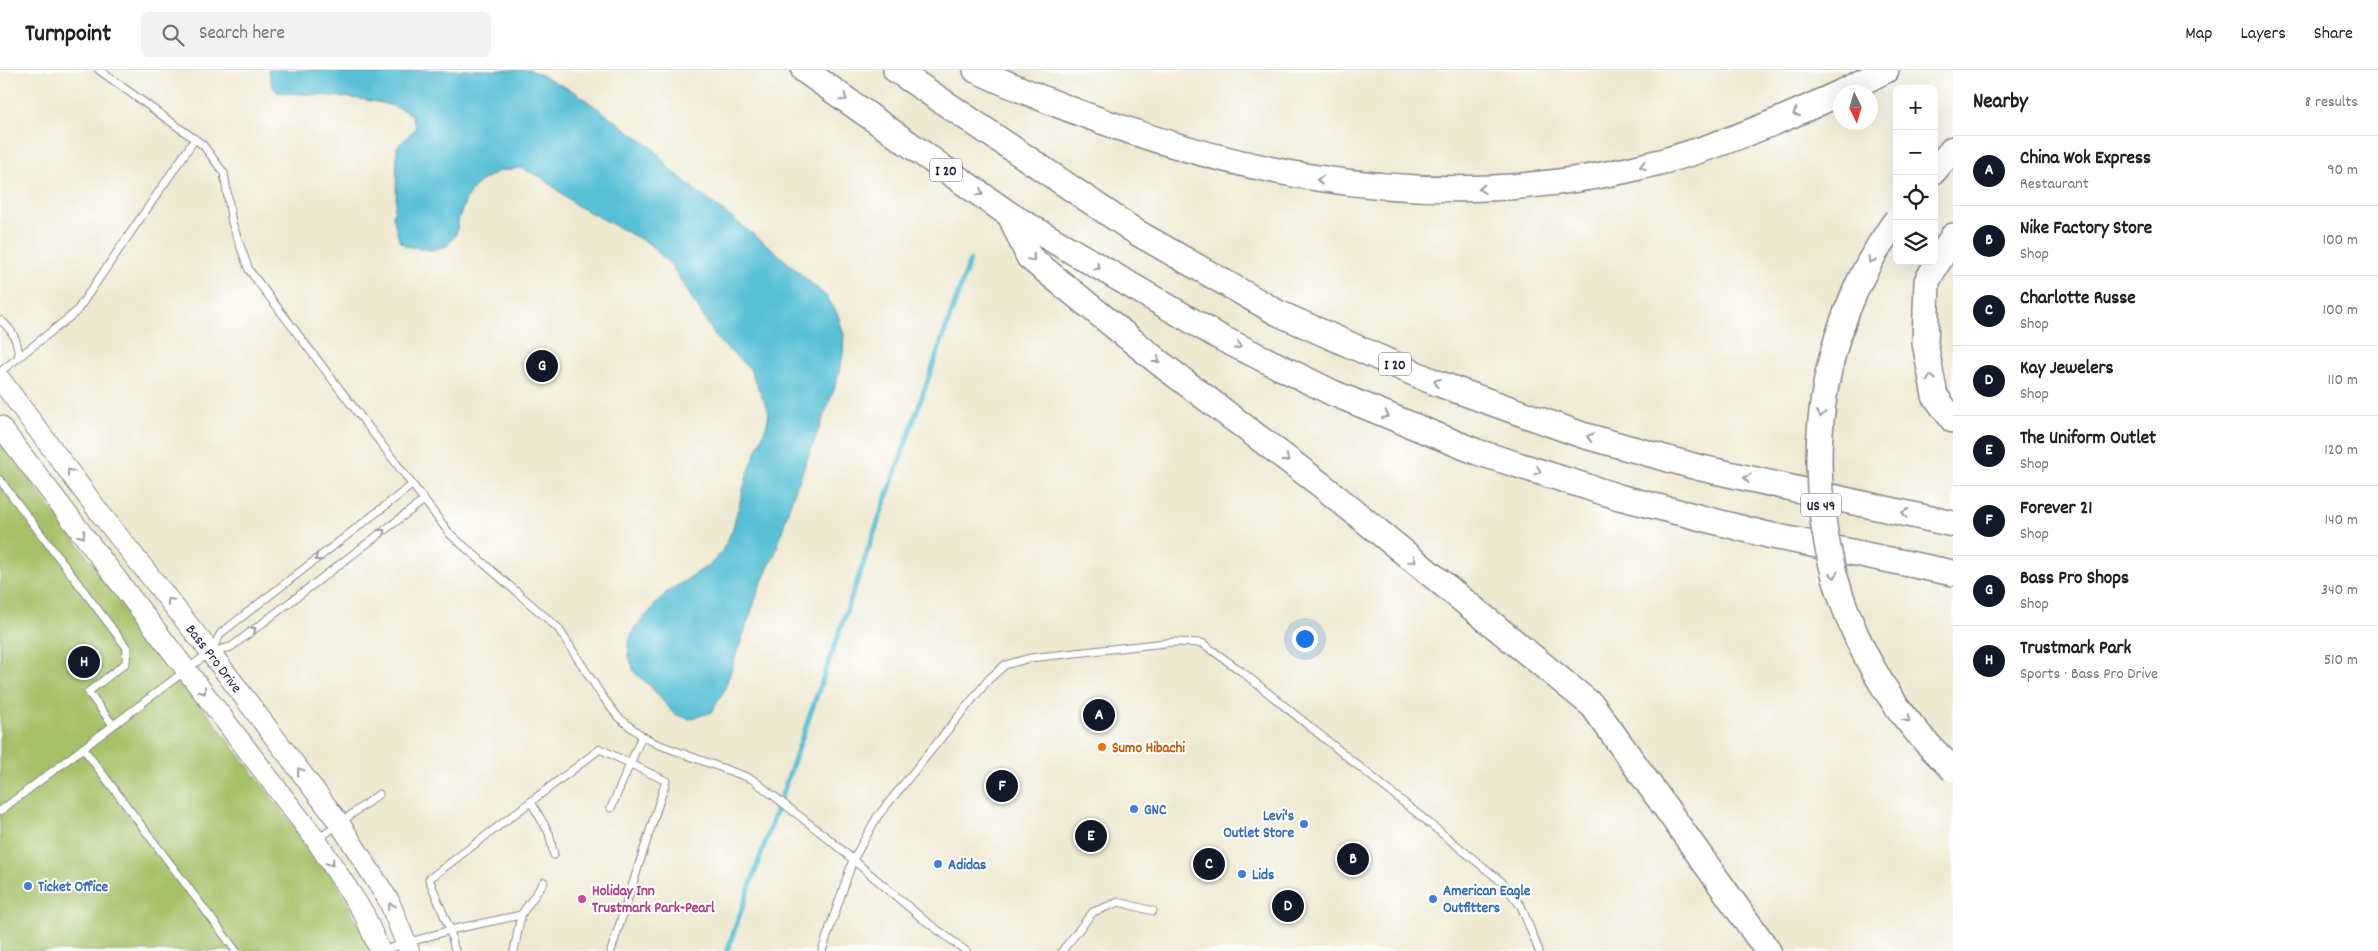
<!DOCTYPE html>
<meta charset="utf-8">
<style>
:root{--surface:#fff;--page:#f2f2f2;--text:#202124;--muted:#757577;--line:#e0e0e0;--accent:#111827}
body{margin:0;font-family:Dekko,sans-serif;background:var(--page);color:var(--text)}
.controls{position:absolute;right:15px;top:15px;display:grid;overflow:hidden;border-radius:8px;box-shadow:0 5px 20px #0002}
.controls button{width:45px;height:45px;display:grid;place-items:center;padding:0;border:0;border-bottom:1px solid var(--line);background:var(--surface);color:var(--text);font:25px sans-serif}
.compass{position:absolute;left:1833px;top:15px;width:45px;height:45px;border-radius:50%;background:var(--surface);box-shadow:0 5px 20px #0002;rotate:175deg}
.you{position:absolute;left:1304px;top:568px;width:18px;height:18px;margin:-12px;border:4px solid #fff;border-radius:50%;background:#1a73e8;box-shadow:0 0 0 8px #1a73e833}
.badge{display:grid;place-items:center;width:32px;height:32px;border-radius:50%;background:var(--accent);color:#fff;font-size:16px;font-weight:700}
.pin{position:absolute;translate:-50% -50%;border:2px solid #fff;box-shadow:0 1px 5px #0006}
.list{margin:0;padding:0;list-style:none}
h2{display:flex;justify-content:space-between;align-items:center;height:65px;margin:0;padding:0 20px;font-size:21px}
h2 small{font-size:16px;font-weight:400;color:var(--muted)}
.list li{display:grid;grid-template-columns:32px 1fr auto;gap:15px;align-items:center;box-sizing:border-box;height:70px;padding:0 20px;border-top:1px solid var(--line)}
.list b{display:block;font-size:19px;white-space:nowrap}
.list p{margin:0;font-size:16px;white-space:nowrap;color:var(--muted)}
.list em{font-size:16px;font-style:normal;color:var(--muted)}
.icon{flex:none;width:28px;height:28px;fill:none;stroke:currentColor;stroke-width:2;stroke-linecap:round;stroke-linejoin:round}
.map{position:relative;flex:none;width:1953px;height:881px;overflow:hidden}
header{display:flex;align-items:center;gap:30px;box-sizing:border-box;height:70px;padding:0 25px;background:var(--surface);border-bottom:1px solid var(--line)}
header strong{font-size:24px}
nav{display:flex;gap:28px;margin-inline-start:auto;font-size:18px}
.search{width:350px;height:45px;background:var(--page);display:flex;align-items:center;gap:12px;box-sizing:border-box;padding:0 18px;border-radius:8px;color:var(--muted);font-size:19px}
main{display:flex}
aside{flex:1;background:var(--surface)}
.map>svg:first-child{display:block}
</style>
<header>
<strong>Turnpoint</strong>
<div class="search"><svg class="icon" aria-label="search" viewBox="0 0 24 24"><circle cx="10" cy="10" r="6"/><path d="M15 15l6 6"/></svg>Search here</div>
<nav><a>Map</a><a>Layers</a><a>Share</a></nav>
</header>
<main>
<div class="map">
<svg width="1953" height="881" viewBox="0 0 1953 881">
<rect width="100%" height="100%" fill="#fff"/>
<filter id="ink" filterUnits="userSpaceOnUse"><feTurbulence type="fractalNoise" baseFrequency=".02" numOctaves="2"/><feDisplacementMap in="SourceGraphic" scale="10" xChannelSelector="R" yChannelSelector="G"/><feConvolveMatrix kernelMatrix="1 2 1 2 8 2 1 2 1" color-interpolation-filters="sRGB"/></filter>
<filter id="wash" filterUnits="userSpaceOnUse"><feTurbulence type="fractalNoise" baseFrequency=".0096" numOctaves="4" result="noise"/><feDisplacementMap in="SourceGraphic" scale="20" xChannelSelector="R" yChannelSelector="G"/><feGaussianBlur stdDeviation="1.12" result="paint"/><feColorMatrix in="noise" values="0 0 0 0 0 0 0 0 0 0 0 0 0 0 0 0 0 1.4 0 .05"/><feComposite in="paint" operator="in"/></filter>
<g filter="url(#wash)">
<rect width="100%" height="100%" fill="#eee9d0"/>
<path fill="#a5c168" stroke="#647252" d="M0,372L337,813L372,881H0Z"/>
<path fill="#58c0d5" stroke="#3d7188" d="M268,0H531L575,22L654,79L669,98L694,119L771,178L827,227L838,245L844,265L843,285L835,317L790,434L777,479L760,516L724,621L712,642L690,649L674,644L651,617L635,603L629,587L628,574L634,559L666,523L709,495L721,483L732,461L747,406L767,354L769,342L750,299L718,270L671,195L648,173L576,135L541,107L521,98L499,101L479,112L467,127L459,148L456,164L447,176L431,180L405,176L399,170L393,146L396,132L397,77L416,58L411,44C379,25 315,26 277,22L272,15Z"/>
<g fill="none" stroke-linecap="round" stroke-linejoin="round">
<path stroke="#58c0d5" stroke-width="5" d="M727,881L970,190"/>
</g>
</g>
<g filter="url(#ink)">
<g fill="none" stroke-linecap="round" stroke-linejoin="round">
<defs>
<g id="lane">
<path d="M99,0L203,75L224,103L232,153L249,200L450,464L558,558L602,626L618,647L642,666L657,674L752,709L825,766L923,849L966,881"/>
<path d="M0,250C13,259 18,273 19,287"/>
<path d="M0,302L76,242L195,69"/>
<path d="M0,410L127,578L126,593L88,622L113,655"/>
<path d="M212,579L221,563L412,415"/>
<path d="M83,678L236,881"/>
<path d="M531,732L549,763L554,785"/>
<path d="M611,738L642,666"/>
<path d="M0,741L210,582L231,577L423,431"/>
<path d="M317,770L379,724"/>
<path d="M381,881L450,860L521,845"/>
<path d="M455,881L450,860L429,809L600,679L666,711L611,881"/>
<path d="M514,881L521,845L544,812"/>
<path d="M822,881L853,790L877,747L989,609L1005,595L1030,588L1174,572L1202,573L1241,601L1502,812L1521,836L1539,881"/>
<path d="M1062,881L1093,842L1119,832L1153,841"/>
</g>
<g id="secondary">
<path id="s1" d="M0,309L100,443L210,582L340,754L389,831L409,881"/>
<path d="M0,356L316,770L364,844L380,881"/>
</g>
<g id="highway">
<path d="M804,0L1010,145L1223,269L1333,323L1477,382L1619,427L1768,465L1953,503"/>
<path d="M896,0L1136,162L1278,243L1434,312L1582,365L1697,397L1953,454"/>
<path d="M976,0C1198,100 1423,156 1664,91C1725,74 1783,50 1840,23"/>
<path d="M1842,22L1886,0"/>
<path d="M1934,101L1953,79"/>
<path d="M1010,145L1029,187L1161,294L1320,414L1593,636L1768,881"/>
<path d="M1953,166L1927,211L1925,273L1935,326L1953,350"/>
</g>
</defs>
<use href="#lane" stroke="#888686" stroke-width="9"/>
<use href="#secondary" stroke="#888686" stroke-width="22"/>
<use href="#highway" stroke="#888686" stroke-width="28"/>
<use href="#lane" stroke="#fff" stroke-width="7"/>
<use href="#secondary" stroke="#fff" stroke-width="20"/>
<use href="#highway" stroke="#fff" stroke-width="25"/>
<defs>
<path id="highway-bridge" d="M1897,149C1880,173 1865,197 1854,224C1783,384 1822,581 1953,699"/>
</defs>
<use href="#highway-bridge" stroke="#888686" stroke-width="28" stroke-linecap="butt"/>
<use href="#highway-bridge" stroke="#fff" stroke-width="25"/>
</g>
<defs><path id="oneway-chevron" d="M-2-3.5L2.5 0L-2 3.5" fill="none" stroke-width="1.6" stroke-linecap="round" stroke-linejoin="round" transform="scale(1.25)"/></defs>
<g stroke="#9c9ca7">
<use href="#oneway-chevron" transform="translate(844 28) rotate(35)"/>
<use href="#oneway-chevron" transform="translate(1796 43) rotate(156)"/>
<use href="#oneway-chevron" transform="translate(1643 96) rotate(166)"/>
<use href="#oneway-chevron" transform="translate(1320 110) rotate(-171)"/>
<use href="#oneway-chevron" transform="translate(1482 119) rotate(178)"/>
<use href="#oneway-chevron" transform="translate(980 123) rotate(35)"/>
<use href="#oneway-chevron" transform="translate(1032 188) rotate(49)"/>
<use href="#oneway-chevron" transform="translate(1871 190) rotate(119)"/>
<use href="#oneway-chevron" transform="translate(1097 197) rotate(31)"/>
<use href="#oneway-chevron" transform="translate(1238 276) rotate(26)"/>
<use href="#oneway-chevron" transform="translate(1157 290) rotate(38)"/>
<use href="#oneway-chevron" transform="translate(1931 308) rotate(-101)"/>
<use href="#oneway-chevron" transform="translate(1437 312) rotate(-159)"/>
<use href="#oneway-chevron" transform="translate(1821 344) rotate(97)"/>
<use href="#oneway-chevron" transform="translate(1386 345) rotate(22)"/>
<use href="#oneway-chevron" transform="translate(1590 367) rotate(-164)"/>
<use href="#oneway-chevron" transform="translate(1286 389) rotate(37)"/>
<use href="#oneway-chevron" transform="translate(1538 401) rotate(18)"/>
<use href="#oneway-chevron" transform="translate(70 402) rotate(-127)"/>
<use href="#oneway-chevron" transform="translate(1747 408) rotate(-167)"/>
<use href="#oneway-chevron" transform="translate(1905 443) rotate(-168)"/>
<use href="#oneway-chevron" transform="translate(382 462) rotate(-37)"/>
<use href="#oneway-chevron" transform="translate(82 465) rotate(52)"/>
<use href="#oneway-chevron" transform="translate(318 488) rotate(142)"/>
<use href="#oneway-chevron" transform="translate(1413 490) rotate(39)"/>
<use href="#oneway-chevron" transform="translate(1834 505) rotate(75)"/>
<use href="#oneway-chevron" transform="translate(170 531) rotate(-128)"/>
<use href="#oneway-chevron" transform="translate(253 560) rotate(-37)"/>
<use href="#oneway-chevron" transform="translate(203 621) rotate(53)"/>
<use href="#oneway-chevron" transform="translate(1907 649) rotate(52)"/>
<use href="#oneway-chevron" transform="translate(300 701) rotate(-127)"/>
<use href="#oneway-chevron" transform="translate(331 793) rotate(57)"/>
<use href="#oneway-chevron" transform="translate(391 836) rotate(-115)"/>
</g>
</g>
<circle fill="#e8710a" stroke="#fff" stroke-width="2" cx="1102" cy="677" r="5"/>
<g fill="#3f7fe0" stroke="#fff" stroke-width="2">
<circle cx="1134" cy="739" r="5"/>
<circle cx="1304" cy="754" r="5"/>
<circle cx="938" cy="794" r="5"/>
<circle cx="1242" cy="804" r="5"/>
<circle cx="28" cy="816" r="5"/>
<circle cx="1433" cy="829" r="5"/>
</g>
<circle fill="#d1479c" stroke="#fff" stroke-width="2" cx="582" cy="829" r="5"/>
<g text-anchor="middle" stroke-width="4" stroke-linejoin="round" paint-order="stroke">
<g fill="#fff" stroke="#646476" stroke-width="1">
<rect x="930" y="88.5" width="32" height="23" rx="4"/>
<rect x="1379" y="282.5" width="32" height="23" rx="4"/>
<rect x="1801" y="423.5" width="40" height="23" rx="4"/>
</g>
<g font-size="14" font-weight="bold" fill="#22223b">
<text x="946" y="105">I 20</text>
<text x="1395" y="299">I 20</text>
<text x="1821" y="440">US 49</text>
</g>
<g font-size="15" fill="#22223b" stroke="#fff">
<text dy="5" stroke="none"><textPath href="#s1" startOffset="352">Bass Pro Drive</textPath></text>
</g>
<g font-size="15" font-weight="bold" fill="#c56008" stroke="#fff" text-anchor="start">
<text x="1112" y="682">Sumo Hibachi</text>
</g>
<g font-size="15" font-weight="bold" fill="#366cbe" stroke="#fff" text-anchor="start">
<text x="1144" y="744">GNC</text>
<text x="1294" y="750" text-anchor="end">Levi's<tspan x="1294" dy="17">Outlet Store</tspan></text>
<text x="948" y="799">Adidas</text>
<text x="1252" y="809">Lids</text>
<text x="38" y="821">Ticket Office</text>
<text x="1443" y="825">American Eagle<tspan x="1443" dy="17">Outfitters</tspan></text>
</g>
<g font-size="15" font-weight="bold" fill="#b23c85" stroke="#fff" text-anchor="start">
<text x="592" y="825">Holiday Inn<tspan x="592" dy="17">Trustmark Park-Pearl</tspan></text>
</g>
</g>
</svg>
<div class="controls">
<button>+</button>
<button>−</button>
<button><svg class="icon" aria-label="locate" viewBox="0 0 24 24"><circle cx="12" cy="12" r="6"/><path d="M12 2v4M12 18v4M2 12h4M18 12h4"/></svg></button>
<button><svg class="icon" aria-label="layers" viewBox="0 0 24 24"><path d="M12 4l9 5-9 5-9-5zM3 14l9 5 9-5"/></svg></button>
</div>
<svg class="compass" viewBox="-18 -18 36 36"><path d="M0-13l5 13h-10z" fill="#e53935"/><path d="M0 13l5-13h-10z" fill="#757577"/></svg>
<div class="you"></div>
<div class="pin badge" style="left:1099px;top:645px">A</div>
<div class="pin badge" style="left:1353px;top:789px">B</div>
<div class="pin badge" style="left:1209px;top:794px">C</div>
<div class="pin badge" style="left:1288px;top:836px">D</div>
<div class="pin badge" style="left:1091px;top:766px">E</div>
<div class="pin badge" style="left:1002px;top:716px">F</div>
<div class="pin badge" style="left:542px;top:296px">G</div>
<div class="pin badge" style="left:84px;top:592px">H</div>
</div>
<aside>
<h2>Nearby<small>8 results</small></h2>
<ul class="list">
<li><span class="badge">A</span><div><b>China Wok Express</b><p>Restaurant</p></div><em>90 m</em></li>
<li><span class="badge">B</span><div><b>Nike Factory Store</b><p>Shop</p></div><em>100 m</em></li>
<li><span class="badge">C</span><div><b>Charlotte Russe</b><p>Shop</p></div><em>100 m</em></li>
<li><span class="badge">D</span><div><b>Kay Jewelers</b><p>Shop</p></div><em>110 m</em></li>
<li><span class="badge">E</span><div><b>The Uniform Outlet</b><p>Shop</p></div><em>120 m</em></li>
<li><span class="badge">F</span><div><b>Forever 21</b><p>Shop</p></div><em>140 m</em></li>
<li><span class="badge">G</span><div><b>Bass Pro Shops</b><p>Shop</p></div><em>340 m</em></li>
<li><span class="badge">H</span><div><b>Trustmark Park</b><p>Sports · Bass Pro Drive</p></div><em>510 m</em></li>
</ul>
</aside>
</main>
